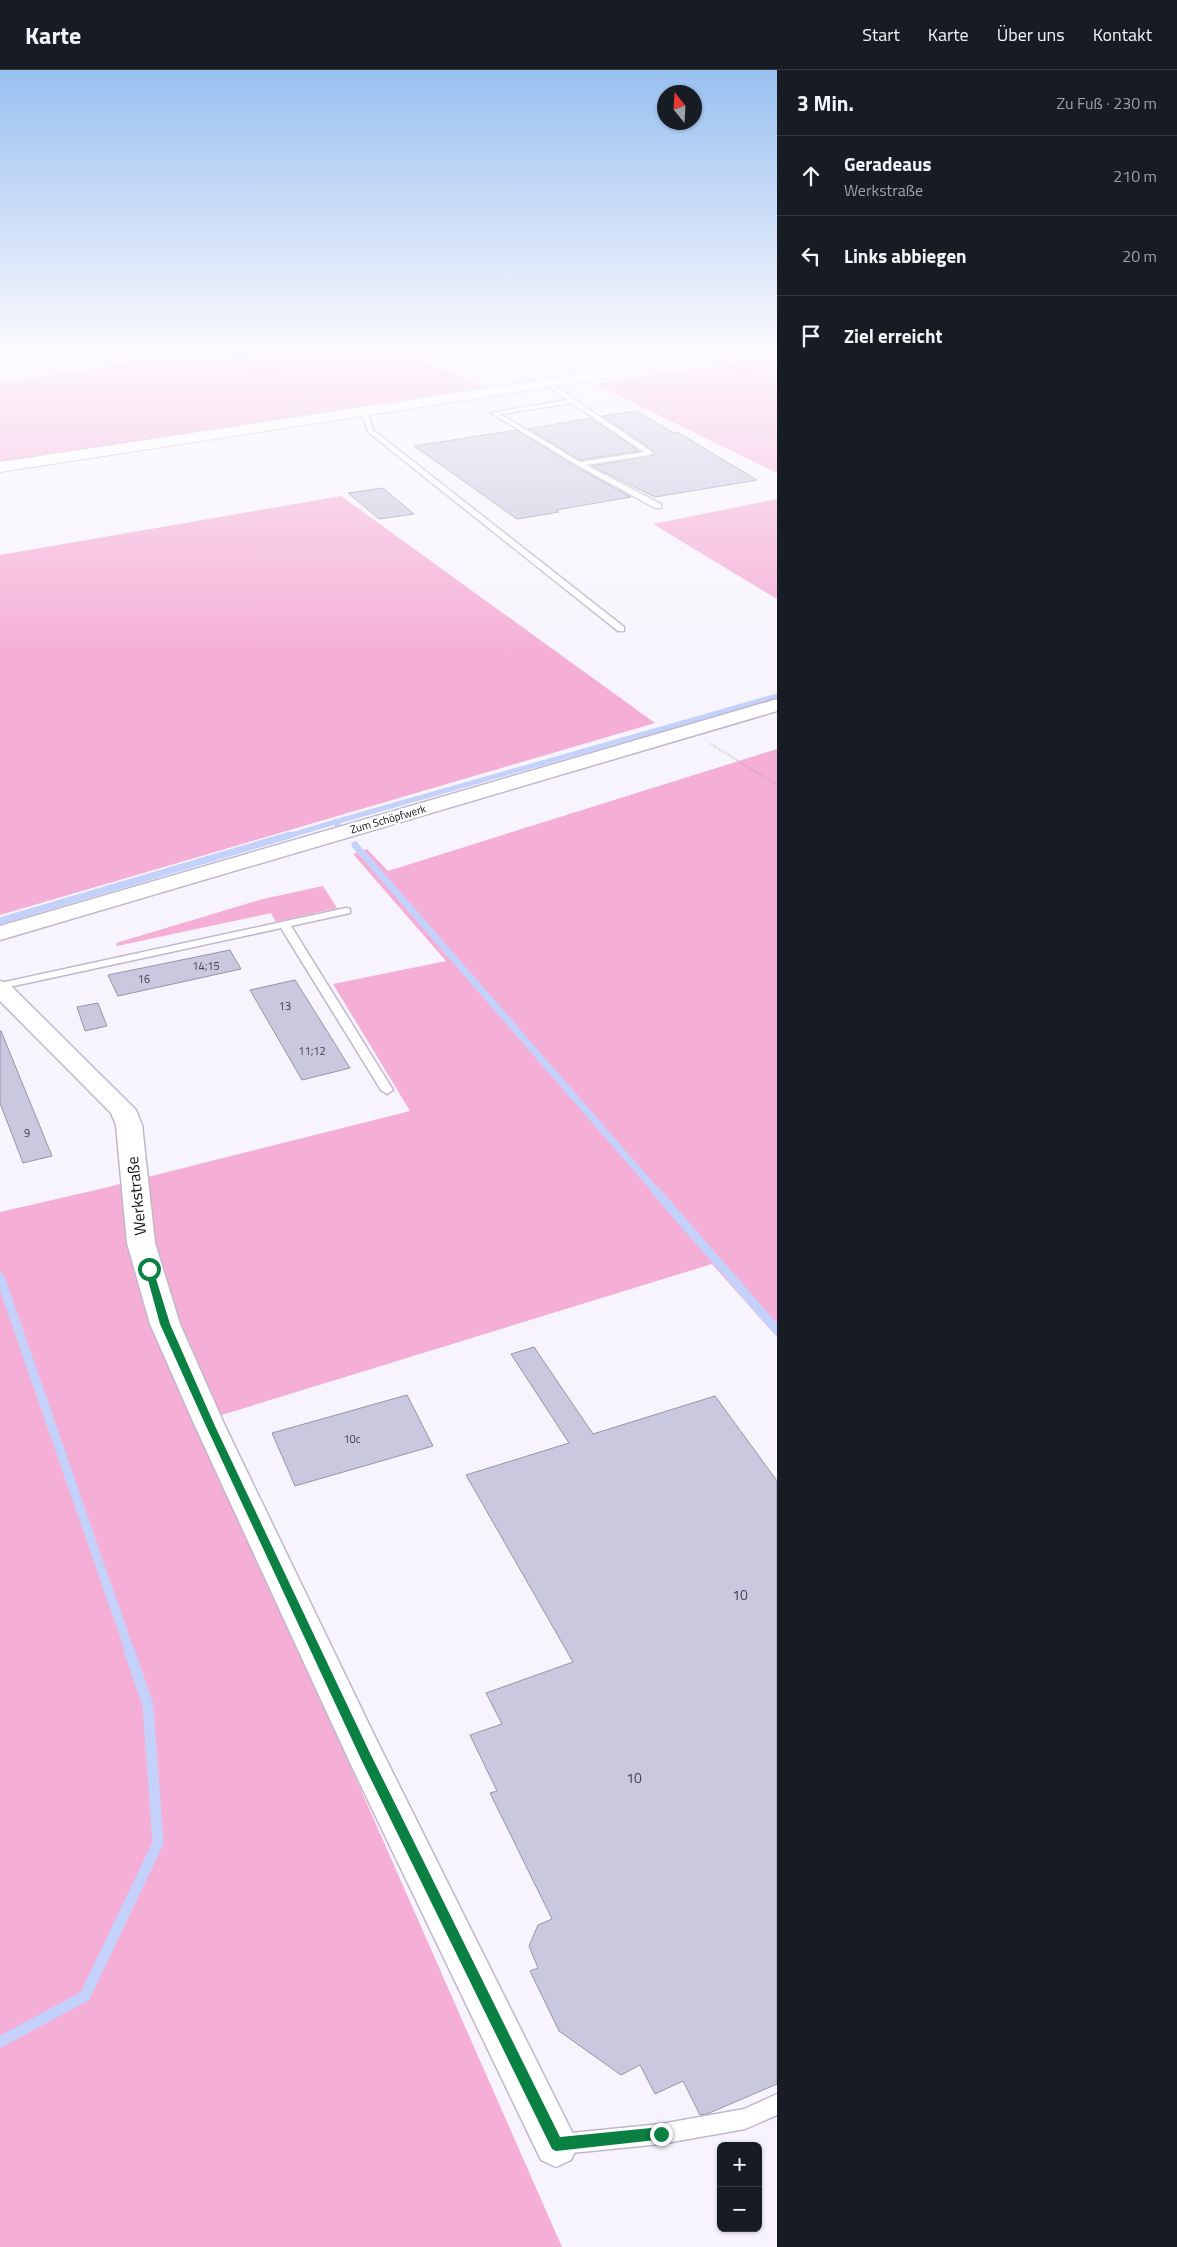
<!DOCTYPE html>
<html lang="de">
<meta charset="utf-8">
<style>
:root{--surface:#171b24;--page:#20242c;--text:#f1f3f6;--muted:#9ea1a6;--line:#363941}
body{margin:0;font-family:"Titillium Web",sans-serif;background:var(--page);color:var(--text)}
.controls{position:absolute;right:15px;bottom:15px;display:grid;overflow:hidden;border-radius:8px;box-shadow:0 1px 4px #0004}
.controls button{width:45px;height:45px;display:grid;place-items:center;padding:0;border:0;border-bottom:1px solid var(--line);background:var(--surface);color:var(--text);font:25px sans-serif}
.compass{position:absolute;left:657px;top:15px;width:45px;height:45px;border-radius:50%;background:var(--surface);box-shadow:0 1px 4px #0004;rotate:342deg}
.stop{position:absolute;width:15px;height:15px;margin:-11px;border:4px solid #0b8043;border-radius:50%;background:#fff}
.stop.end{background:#0b8043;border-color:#fff;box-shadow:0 1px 5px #0008}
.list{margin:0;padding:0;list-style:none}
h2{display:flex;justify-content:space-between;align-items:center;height:65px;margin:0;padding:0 20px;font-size:21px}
h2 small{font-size:16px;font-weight:400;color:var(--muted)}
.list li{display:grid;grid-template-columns:32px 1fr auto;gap:15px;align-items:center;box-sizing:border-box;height:80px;padding:0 20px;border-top:1px solid var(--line)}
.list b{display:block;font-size:19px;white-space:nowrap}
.list p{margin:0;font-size:16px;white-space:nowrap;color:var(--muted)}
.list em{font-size:16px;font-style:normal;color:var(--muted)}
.icon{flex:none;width:28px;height:28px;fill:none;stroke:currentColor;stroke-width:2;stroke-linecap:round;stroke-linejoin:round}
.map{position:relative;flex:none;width:777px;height:2177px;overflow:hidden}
header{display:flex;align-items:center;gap:30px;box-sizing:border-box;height:70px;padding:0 25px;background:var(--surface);border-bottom:1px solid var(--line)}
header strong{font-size:24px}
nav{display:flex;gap:28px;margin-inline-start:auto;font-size:18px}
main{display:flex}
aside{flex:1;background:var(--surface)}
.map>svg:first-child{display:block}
</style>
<header>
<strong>Karte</strong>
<nav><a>Start</a><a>Karte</a><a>Über uns</a><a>Kontakt</a></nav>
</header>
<main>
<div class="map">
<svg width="777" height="2177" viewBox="0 0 777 2177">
<rect width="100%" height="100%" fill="#f8f4fd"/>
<g fill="#f5aed6">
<path d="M201,281H398L486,317L0,392V313Z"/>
<path d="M777,286V403L595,314L771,287Z"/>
<path d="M341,426L655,653L0,845V485Z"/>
<path d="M777,429V529L653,454Z"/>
<path d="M777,679V1267L712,1194L199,1352L562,2177H0V1142L96,1120L410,1041L333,914L446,891L353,784L367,779L388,801Z"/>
<path d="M323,816L337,838L276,852L271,843L117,876L116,873L263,829Z"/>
</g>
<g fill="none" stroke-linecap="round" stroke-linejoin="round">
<g stroke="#c4d2fb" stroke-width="5">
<path d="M339,757L335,752L777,626"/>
<path d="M285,767L335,752"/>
</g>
<g stroke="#c4d2fb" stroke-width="7">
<path d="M355,775L657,1122"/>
<path d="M0,851L290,765"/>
</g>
<g stroke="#c4d2fb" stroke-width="9">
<path d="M655,1120L777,1260"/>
<path d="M0,1207L130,1582"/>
</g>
<path stroke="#c4d2fb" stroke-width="11" d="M0,1972L85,1926L158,1773L148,1635L129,1580"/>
</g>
<g fill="#c9c8de" stroke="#9594a9">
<path d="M636,341L674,363L677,362L757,410L655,427L592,396L654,385L653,380L603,346Z"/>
<path d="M591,348L639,381L580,390L528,359Z"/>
<path d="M516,360L576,397L631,427L556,440L559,442L517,449L414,376Z"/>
<path d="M383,418L414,444L379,449L348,423Z"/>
<path d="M230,880L241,899L118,926L108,905Z"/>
<path d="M295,910L322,953L350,998L302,1010L250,920Z"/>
<path d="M98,933L107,956L85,961L77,937Z"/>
<path d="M0,961H1L52,1086L23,1093L0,1033Z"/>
<path d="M534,1277L593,1364L715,1326L777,1411V2014L707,2044L700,2045L683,2011L655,2024L640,1995L621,2005L559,1961L530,1901L538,1898L529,1876L538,1855L552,1849L490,1723L497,1721L470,1665L502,1654L486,1623L573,1592L466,1405L569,1373L511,1284Z"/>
<path d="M407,1325L433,1376L295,1416L272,1363Z"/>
</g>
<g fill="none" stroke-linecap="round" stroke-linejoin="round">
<defs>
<g id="service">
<path d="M545,312H549L652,382L653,383L650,385L586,395L661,434V438H655L577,395L491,343L567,330L545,314ZM572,333L644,382L580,392L500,344Z"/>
<path d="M358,341H362L370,348L373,360L624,557V561H618L368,362L364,349L358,343Z"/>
<path d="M346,838L350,839V843L291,856L393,1020L387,1024L381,1020L281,858L0,919V913Z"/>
<path d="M777,2024V2045L745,2059L661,2074L561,2084L554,2081L551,2074L554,2067L561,2064L661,2054L744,2039Z"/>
</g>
<g id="minor">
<path d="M777,629V641L0,870V856Z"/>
<path d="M0,911L8,913L136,1040L142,1055L155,1173L180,1254L225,1356L378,1673L571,2060L578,2075L571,2090L556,2097L541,2090L352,1697L195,1356L150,1254L127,1173L116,1055L111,1043L0,931Z"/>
</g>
<path id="tertiary" d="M733,281H763L757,285L0,402V392Z"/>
</defs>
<use href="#service" stroke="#c1b7cc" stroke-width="3"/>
<use href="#minor" stroke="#c1b7cc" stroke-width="3"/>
<use href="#tertiary" stroke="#c1b7cc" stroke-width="2"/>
<g stroke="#9a969f" stroke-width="2" stroke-dasharray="0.5 2" stroke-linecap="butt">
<path d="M230,284L321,330"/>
<path d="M738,302L777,318"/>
<path d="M711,674L777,715"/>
</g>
<use href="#service" fill="#fff" fill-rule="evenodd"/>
<use href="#minor" fill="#fff" fill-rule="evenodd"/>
<use href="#tertiary" fill="#fff" fill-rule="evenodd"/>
</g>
<linearGradient id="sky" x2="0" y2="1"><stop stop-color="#99c0f0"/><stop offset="0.48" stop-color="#fcfafe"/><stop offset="1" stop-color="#fcfafe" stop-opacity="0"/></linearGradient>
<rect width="777" height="586" fill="url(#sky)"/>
<path fill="#0b8043" d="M149,1196L153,1199L170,1254L215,1356L369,1681L560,2067L661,2057L665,2059L667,2064L665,2069L556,2081L552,2079L361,1689L206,1356L160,1254L145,1199Z"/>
<g text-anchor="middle" stroke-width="5" stroke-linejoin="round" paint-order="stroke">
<g font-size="11" fill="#110e15" stroke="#fff">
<text transform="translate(388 749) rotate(-16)" y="4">Zum Schöpfwerk</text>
</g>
<g font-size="11" fill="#3f3c47">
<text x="206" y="900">14;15</text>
<text x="144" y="913">16</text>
<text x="285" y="940">13</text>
<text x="312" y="985">11;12</text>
<text x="27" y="1067">9</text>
<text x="352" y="1373">10c</text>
</g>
<g font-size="14" fill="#3f3c47">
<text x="740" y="1530">10</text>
<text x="634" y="1713">10</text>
</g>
<g font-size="16" fill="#110e15" stroke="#fff">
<text transform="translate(136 1126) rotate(-96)" y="6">Werkstraße</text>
</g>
</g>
</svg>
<div class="controls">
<button>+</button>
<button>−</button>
</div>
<svg class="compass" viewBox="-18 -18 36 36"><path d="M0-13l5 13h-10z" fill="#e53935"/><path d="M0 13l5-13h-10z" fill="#9ea1a6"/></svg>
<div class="stop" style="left:149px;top:1199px"></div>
<div class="stop end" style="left:661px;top:2064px"></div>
</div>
<aside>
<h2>3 Min.<small>Zu Fuß · 230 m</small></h2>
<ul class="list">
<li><svg class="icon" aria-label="ahead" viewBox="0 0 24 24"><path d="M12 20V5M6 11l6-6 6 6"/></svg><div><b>Geradeaus</b><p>Werkstraße</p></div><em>210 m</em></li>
<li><svg class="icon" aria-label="left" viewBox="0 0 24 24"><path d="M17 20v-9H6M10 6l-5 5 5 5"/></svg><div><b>Links abbiegen</b></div><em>20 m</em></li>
<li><svg class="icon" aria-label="arrive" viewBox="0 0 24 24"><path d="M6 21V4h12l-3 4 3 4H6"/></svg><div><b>Ziel erreicht</b></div></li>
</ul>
</aside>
</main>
